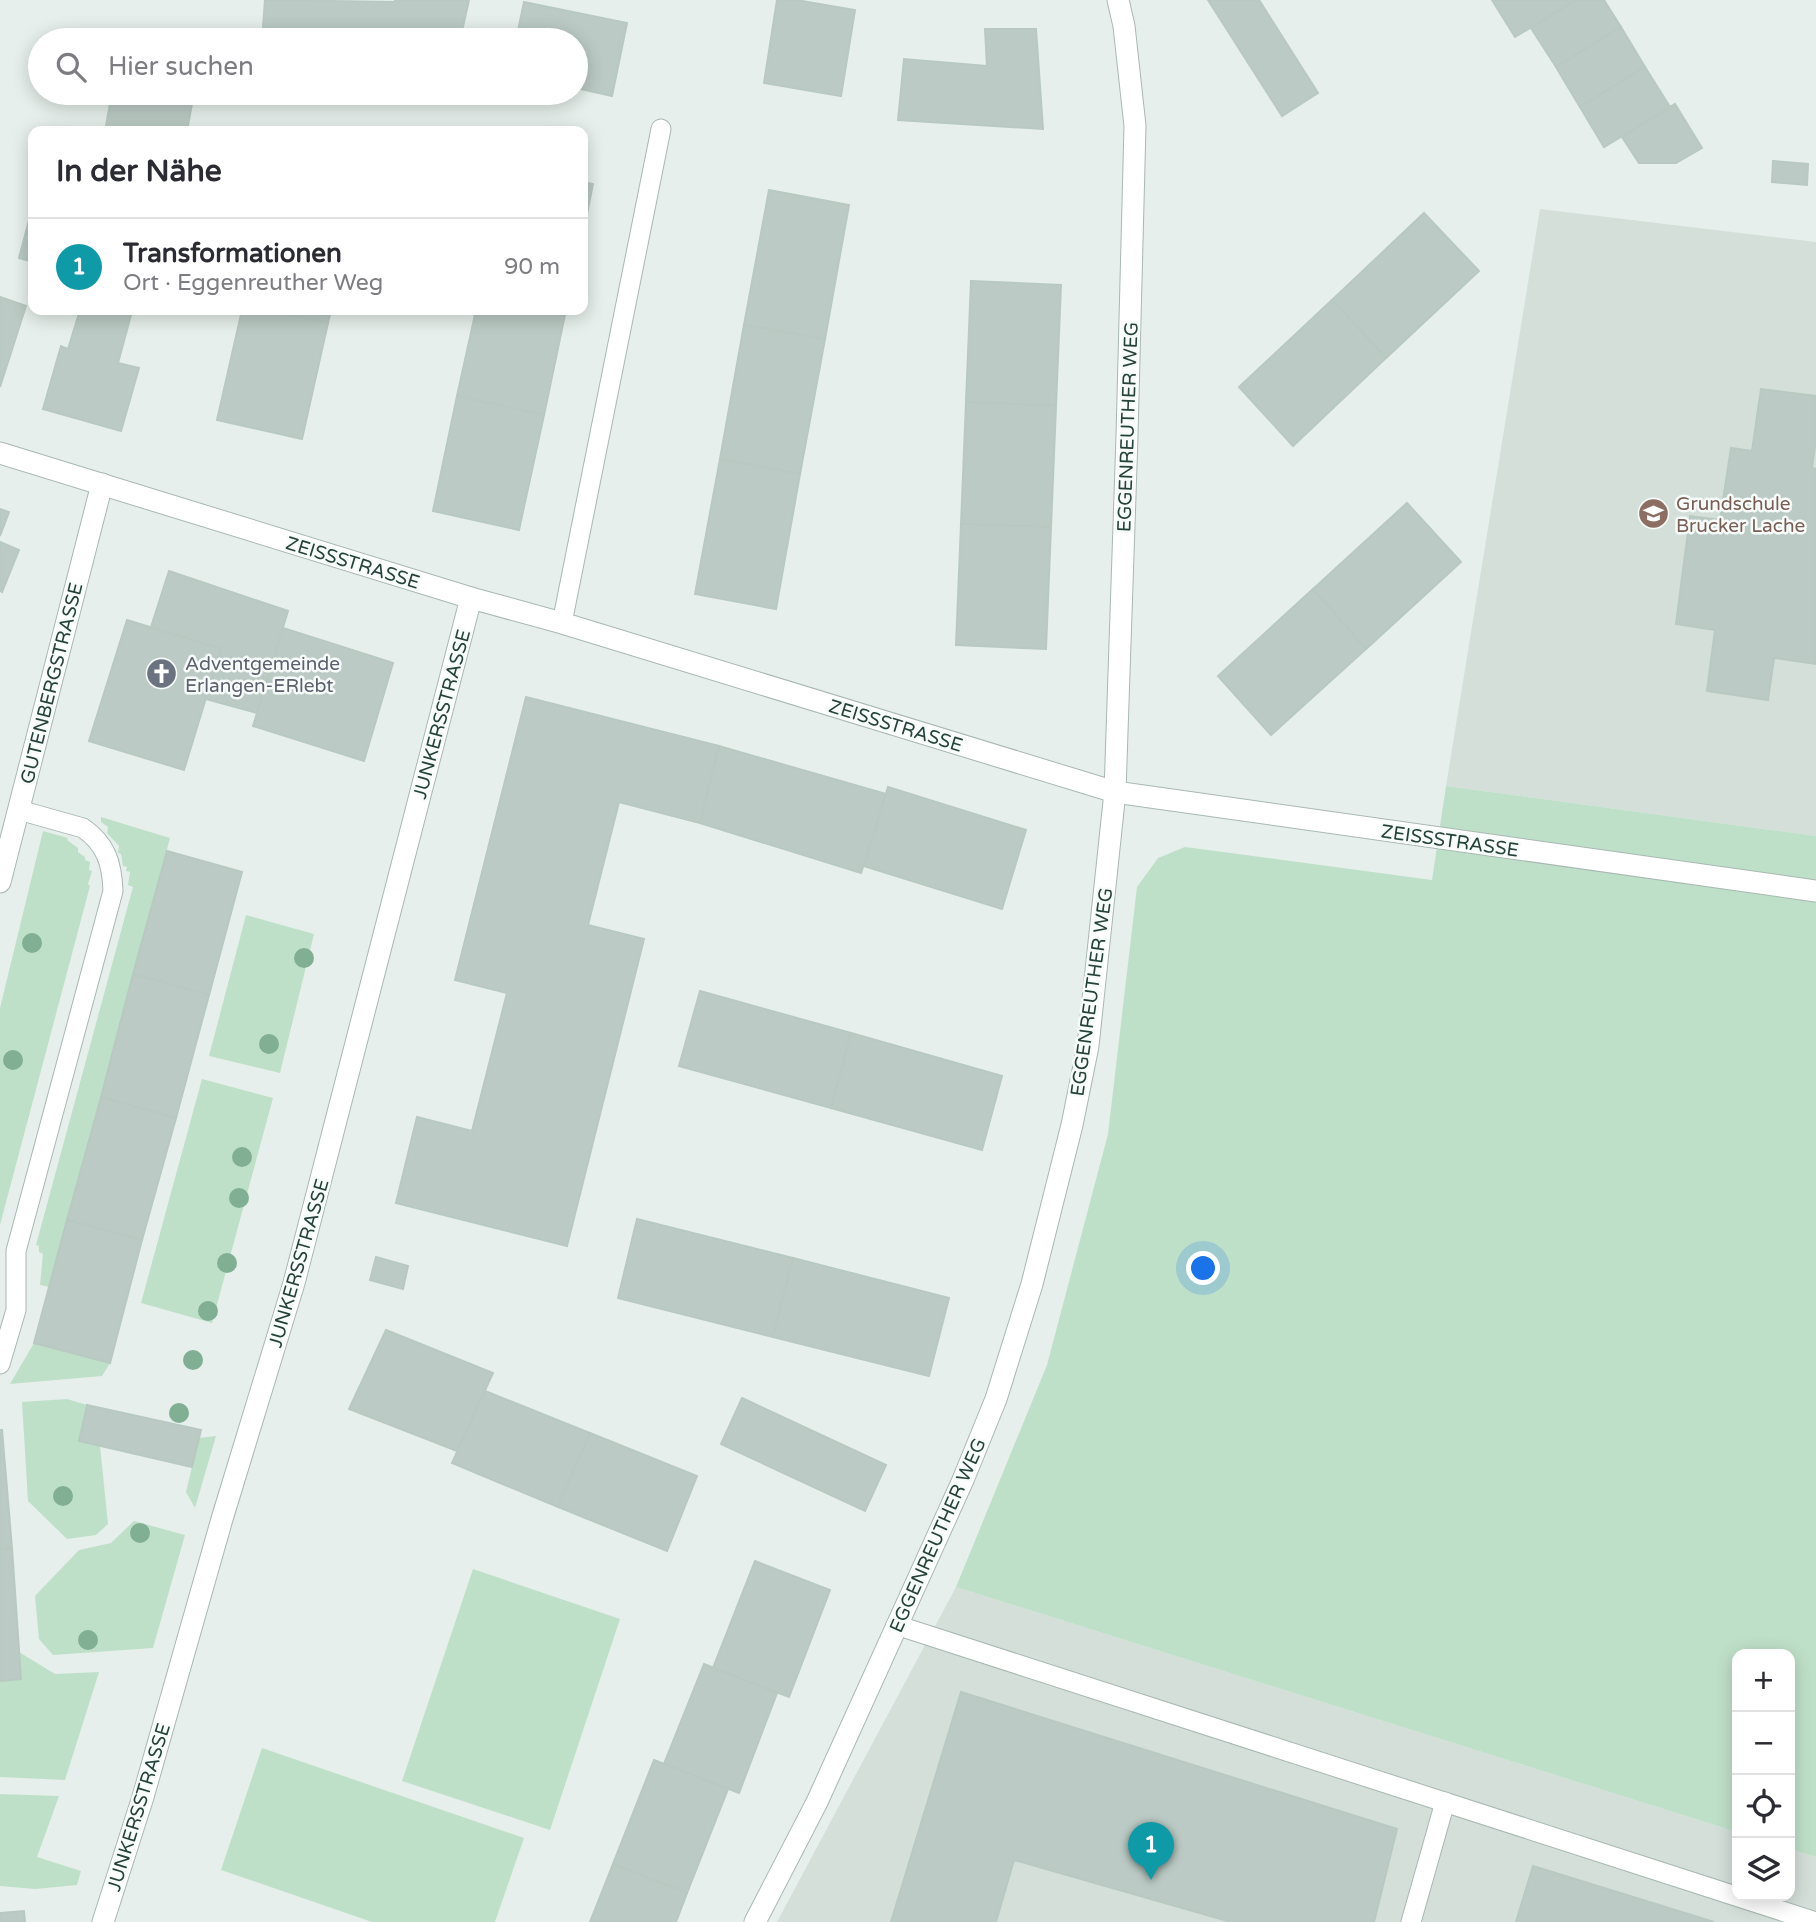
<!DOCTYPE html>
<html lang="de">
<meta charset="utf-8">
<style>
:root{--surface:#fff;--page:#f2f2f3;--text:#2b2b33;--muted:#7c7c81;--line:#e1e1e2;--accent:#7c3aed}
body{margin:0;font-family:"Varela Round",sans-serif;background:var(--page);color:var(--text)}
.controls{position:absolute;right:21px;bottom:21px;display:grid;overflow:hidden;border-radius:14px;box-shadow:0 4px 18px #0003}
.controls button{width:63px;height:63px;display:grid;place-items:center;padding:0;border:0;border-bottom:2px solid var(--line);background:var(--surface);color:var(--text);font:35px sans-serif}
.you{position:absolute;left:1204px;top:1269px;width:24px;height:24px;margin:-18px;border:5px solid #fff;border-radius:50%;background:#1a73e8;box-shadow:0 0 0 10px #1a73e833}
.badge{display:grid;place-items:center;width:46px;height:46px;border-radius:50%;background:var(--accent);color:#fff;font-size:23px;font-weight:700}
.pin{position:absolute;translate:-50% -58px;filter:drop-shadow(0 2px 4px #0008)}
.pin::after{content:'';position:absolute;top:37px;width:24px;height:21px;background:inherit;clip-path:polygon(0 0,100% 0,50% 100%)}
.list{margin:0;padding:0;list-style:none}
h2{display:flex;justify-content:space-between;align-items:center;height:91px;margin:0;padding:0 28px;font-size:30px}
h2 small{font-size:23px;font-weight:400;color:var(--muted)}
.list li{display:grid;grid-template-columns:46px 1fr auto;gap:21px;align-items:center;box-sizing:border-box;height:98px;padding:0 28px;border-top:2px solid var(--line)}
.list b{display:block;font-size:26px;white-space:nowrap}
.list p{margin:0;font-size:23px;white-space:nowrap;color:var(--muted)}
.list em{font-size:23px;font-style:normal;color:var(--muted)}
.icon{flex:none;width:38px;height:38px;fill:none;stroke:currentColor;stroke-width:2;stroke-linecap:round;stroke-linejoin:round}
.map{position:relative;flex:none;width:1816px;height:1922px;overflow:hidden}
.search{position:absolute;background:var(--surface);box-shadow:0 4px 18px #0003;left:28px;top:28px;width:560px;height:77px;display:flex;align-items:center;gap:18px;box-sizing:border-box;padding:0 24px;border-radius:38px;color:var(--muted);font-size:26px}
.panel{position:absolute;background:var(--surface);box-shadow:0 4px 18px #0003;left:28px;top:126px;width:560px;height:189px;border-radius:14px}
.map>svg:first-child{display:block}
</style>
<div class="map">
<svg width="1816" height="1922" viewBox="0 0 1816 1922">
<rect width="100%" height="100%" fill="#e6efeb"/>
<g fill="#d4dfda">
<path d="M1540,209L1816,242V836L1446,786Z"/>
<path d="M956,1587L1737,1832V1896H1790V1849L1816,1857V1922H777Z"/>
</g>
<g fill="#bfe0c8">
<path d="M1446,786L1816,836V1857L1790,1849V1654H1737V1832L956,1587L1047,1365L1108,1134L1137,887L1158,858L1185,847L1432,880Z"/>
<path d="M101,817L170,838L49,1287L40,1285L43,1254L39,1252V1246L36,1245L133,887L128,885L130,872L126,871L127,867L123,866L121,854L118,853L119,846L107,833L108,827L101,822Z"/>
<path d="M43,831L68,838L67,840L78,848V852L85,857V860L90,862L89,870L92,871L88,884L90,886L0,1225V1008Z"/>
<path d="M246,915L314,934L280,1073L209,1056Z"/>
<path d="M202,1079L273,1098L212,1323L141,1303Z"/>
<path d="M34,1343L110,1363L102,1376L10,1384Z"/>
<path d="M67,1399L87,1405L100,1446L108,1524L96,1535L67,1539L28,1501L22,1402Z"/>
<path d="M216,1436L195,1508L186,1492L199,1438Z"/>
<path d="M134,1521L185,1535L153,1648L53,1655L39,1639L35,1596L79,1550L111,1543Z"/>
<path d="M473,1569L620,1619L550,1830L402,1781Z"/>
<path d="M19,1652L55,1674L99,1672L65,1780L0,1777V1681Z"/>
<path d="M262,1748L524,1838L495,1922H372L221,1870Z"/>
<path d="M0,1794L59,1796L37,1857L81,1871L77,1885L35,1889L0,1886Z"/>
</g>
<g fill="#bbcac4" stroke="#b8c9c2" stroke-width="2">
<path d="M265,0L395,2V0H469L460,40H262Z"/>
<path d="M777,0H796L855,10L841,96L764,83Z"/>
<path d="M1208,0H1259L1318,93L1282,116Z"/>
<path d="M1492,0H1576L1515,37Z"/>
<path d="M1576,0H1604L1621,27L1556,67L1531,28Z"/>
<path d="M524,2L627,23L612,96L576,88V40H516Z"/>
<path d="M1621,27L1645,67L1580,107L1556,67Z"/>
<path d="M985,29H1036L1043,129L898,120L904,59L987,66Z"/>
<path d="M123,32L167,40H122Z"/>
<path d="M1645,67L1670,107L1604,147L1580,107Z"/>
<path d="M112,93H194L187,131H105Z"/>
<path d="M1675,104L1702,148L1676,163H1639L1622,137Z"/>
<path d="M1773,161L1808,164L1807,185L1772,182Z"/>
<path d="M583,182L593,184L583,233Z"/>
<path d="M769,190L849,205L825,339L744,325Z"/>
<path d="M33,205V262L19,258Z"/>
<path d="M1424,213L1479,271L1386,358L1332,300Z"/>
<path d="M971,281L1061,285L1056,406L966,402Z"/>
<path d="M0,297L26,306L0,387Z"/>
<path d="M1332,300L1386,358L1293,446L1239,387Z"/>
<path d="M80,310H113L131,315L118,363L139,368L121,431L43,409L61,346L68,349Z"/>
<path d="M242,310H268L328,323L302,439L217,420Z"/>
<path d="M268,310H331L328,323Z"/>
<path d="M476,310H566L544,415L457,396Z"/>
<path d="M744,325L825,339L800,474L720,459Z"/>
<path d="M1761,389L1816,396V439L1812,468L1816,469V664L1774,658L1768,700L1707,691L1715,630L1676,624L1690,516L1720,520L1731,448L1752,451Z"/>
<path d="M457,396L544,415L519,530L433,511Z"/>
<path d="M966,402L1056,406L1051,527L961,524Z"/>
<path d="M720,459L800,474L776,609L695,594Z"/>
<path d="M1407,503L1461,562L1366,649L1313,589Z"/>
<path d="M0,509L9,512L0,536Z"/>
<path d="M961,524L1051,527L1046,649L956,645Z"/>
<path d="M0,542L19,550L2,592L0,591Z"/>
<path d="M169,571L288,611L257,713L206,699L221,649L151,627Z"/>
<path d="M1313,589L1366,649L1271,735L1218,676Z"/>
<path d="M127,620L221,649L184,770L89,741Z"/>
<path d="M283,628L393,663L364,761L253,726Z"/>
<path d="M526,697L719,746L700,823L619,802L588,925L644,939L567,1246L396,1203L417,1117L472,1131L507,993L455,980Z"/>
<path d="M719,746L886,794L861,873L700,823Z"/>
<path d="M888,787L1026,830L1002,909L864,866Z"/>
<path d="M167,851L242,872L209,995L133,974Z"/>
<path d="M133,974L209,995L176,1118L101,1097Z"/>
<path d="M700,991L851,1033L831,1108L679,1066Z"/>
<path d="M851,1033L1002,1076L982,1150L831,1108Z"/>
<path d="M101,1097L176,1118L142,1240L67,1220Z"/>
<path d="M637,1219L793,1258L773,1337L618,1298Z"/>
<path d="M67,1220L142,1240L110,1363L34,1343Z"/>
<path d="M376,1257L408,1266L403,1289L370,1280Z"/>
<path d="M793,1258L949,1298L929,1376L773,1337Z"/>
<path d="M386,1330L493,1373L457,1451L349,1409Z"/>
<path d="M485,1391L590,1433L558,1507L452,1463Z"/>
<path d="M742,1398L886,1465L865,1511L721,1444Z"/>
<path d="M87,1405L201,1430L192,1467L79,1441Z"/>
<path d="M0,1430H2L12,1548L0,1549Z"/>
<path d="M590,1433L697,1476L667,1551L558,1507Z"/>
<path d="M12,1548L21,1679L0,1681V1549Z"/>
<path d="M755,1561L830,1590L789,1697L713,1668Z"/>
<path d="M704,1664L777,1693L739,1793L664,1764Z"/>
<path d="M961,1692L1397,1829L1374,1922H1231L1014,1860L996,1922H891Z"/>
<path d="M654,1760L728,1789L687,1893L613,1864Z"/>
<path d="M613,1864L687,1893L676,1922H590Z"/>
<path d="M1533,1866L1714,1922H1516Z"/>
<path d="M24,1911L25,1922H0V1913Z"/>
</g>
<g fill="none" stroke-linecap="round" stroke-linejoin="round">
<defs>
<g id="lane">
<path d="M562,623L661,129"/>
<path d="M0,1364L16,1310V1251L113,891C112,863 106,844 83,828L19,810"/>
<path d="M896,1625L1816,1922"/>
<path d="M1411,1922L1445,1802"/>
</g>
<g id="street">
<path d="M0,453L471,598L562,623L1115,792L1816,891"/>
<path d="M0,882L102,484"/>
<path d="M103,1922L143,1797L222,1519L294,1283L471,598"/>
<path d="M755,1922L817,1802L963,1480L996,1399L1032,1284L1072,1125L1088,1046L1115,792L1127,436L1135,126L1124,26L1118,0"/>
</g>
</defs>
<use href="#lane" stroke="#a8b8b2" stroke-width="21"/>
<use href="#street" stroke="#a8b8b2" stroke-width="23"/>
<use href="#lane" stroke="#fff" stroke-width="19"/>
<use href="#street" stroke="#fff" stroke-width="21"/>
</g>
<g fill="#80af93">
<circle cx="32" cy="943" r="10"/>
<circle cx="304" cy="958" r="10"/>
<circle cx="269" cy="1044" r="10"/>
<circle cx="13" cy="1060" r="10"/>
<circle cx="242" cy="1157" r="10"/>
<circle cx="239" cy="1198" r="10"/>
<circle cx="227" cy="1263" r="10"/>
<circle cx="208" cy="1311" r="10"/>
<circle cx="193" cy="1360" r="10"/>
<circle cx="179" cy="1413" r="10"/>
<circle cx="63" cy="1496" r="10"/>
<circle cx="140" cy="1533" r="10"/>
<circle cx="88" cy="1640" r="10"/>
</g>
<defs>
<symbol id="school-disc" viewBox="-11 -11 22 22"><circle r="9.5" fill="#8d6e63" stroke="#f7fbf9"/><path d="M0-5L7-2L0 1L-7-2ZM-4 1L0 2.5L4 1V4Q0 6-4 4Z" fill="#fff"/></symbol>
<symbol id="church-disc" viewBox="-11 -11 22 22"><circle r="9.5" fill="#6b7280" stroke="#f7fbf9"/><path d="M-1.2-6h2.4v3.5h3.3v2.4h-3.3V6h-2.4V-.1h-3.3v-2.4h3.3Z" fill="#fff"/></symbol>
</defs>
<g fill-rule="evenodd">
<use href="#school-disc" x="1636" y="496" width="35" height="35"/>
<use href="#church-disc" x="144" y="656" width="35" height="35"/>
</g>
<g text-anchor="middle" stroke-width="5" stroke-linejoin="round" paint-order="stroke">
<g font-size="19" fill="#24423a" stroke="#f7fbf9">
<text transform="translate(1127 427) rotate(-88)" y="7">EGGENREUTHER WEG</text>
<text transform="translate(353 562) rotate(17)" y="7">ZEISSSTRASSE</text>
<text transform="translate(51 683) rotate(-76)" y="7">GUTENBERGSTRASSE</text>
<text transform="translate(441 714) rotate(-75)" y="7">JUNKERSSTRASSE</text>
<text transform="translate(896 725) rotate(17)" y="7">ZEISSSTRASSE</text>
<text transform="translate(1450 840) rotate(8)" y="7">ZEISSSTRASSE</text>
<text transform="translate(1091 992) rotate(-82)" y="7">EGGENREUTHER WEG</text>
<text transform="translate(298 1263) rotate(-74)" y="7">JUNKERSSTRASSE</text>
<text transform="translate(937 1535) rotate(-66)" y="7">EGGENREUTHER WEG</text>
<text transform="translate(138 1807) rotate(-73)" y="7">JUNKERSSTRASSE</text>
</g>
<g font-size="19" fill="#785e54" stroke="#f7fbf9" text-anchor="start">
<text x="1676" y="510">Grundschule<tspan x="1676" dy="22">Brucker Lache</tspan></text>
</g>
<g font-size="19" fill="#5b616d" stroke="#f7fbf9" text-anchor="start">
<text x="185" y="670">Adventgemeinde<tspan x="185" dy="22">Erlangen-ERlebt</tspan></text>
</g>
</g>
</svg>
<div class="controls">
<button>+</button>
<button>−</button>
<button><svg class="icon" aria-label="locate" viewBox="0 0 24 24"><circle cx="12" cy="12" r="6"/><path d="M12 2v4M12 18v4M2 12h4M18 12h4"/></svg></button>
<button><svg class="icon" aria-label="layers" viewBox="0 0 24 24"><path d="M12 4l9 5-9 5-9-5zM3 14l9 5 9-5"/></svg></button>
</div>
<div class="you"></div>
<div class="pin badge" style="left:1151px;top:1880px;background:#0f9aa8">1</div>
<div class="search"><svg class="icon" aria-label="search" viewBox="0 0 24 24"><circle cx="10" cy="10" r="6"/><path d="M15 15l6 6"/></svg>Hier suchen</div>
<section class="panel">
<h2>In der Nähe<small></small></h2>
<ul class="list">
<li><span class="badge" style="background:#0f9aa8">1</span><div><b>Transformationen</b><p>Ort · Eggenreuther Weg</p></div><em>90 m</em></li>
</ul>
</section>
</div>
